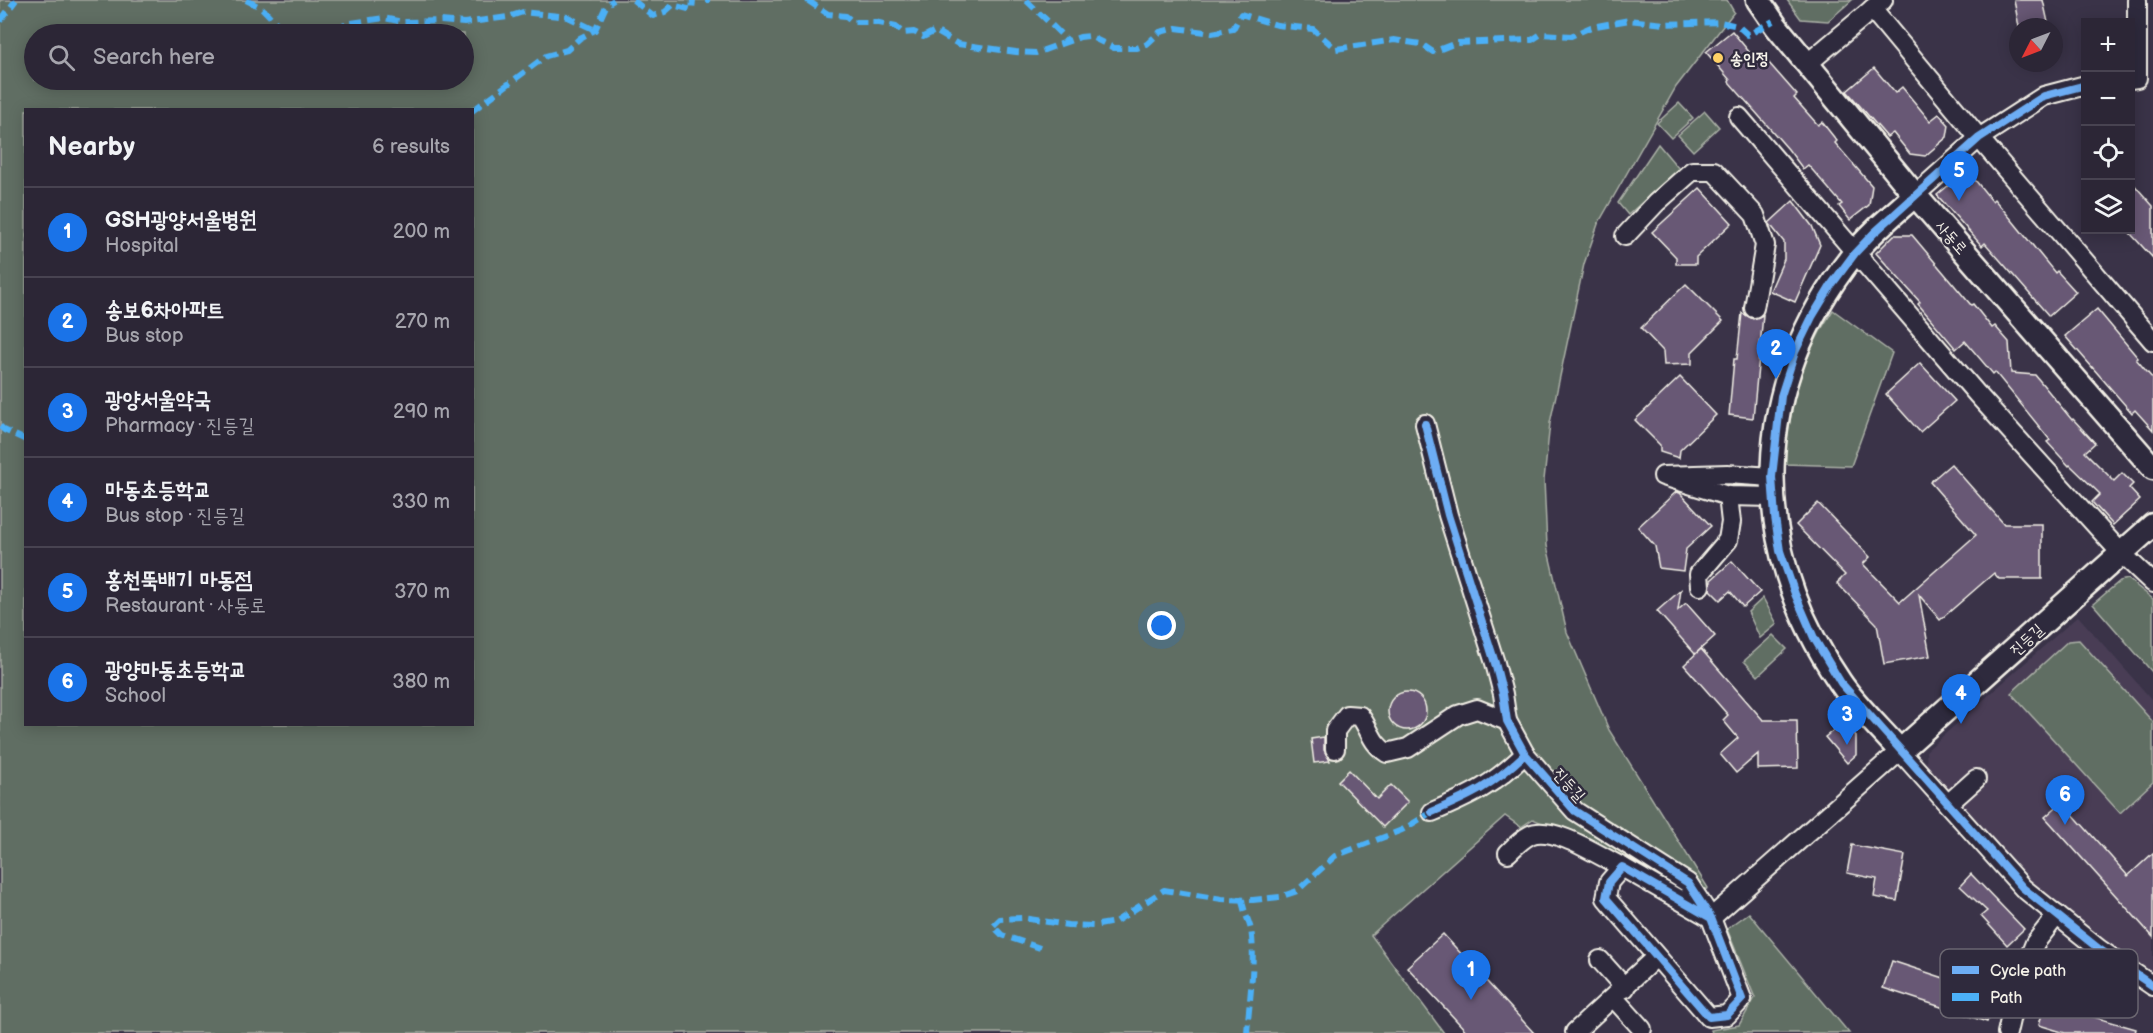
<!DOCTYPE html>
<meta charset="utf-8">
<style>
:root{--surface:#2c2636;--page:#383242;--text:#f1f3f6;--muted:#a6a5ad;--line:#484351;--accent:#1a73e8}
body{margin:0;font-family:"Balsamiq Sans","Poor Story",sans-serif;background:var(--page);color:var(--text)}
.controls{position:absolute;right:18px;top:18px;display:grid;overflow:hidden;border-radius:0px;box-shadow:0 3px 15px #0003}
.controls button{width:54px;height:54px;display:grid;place-items:center;padding:0;border:0;border-bottom:2px solid var(--line);background:var(--surface);color:var(--text);font:30px sans-serif}
.compass{position:absolute;left:2009px;top:18px;width:54px;height:54px;border-radius:50%;background:var(--surface);box-shadow:0 3px 15px #0003;rotate:228deg}
.you{position:absolute;left:1162px;top:626px;width:21px;height:21px;margin:-15px;border:4px solid #fff;border-radius:50%;background:#1a73e8;box-shadow:0 0 0 9px #1a73e833}
.badge{display:grid;place-items:center;width:39px;height:39px;border-radius:50%;background:var(--accent);color:#fff;font-size:20px;font-weight:700}
.pin{position:absolute;translate:-50% -50px;filter:drop-shadow(0 2px 3px #0008)}
.pin::after{content:'';position:absolute;top:32px;width:21px;height:18px;background:inherit;clip-path:polygon(0 0,100% 0,50% 100%)}
.list{margin:0;padding:0;list-style:none}
h2{display:flex;justify-content:space-between;align-items:center;height:78px;margin:0;padding:0 24px;font-size:26px}
h2 small{font-size:20px;font-weight:400;color:var(--muted)}
.list li{display:grid;grid-template-columns:39px 1fr auto;gap:18px;align-items:center;box-sizing:border-box;height:90px;padding:0 24px;border-top:2px solid var(--line)}
.list b{display:block;font-size:22px;white-space:nowrap}
.list p{margin:0;font-size:20px;white-space:nowrap;color:var(--muted)}
.list em{font-size:20px;font-style:normal;color:var(--muted)}
.icon{flex:none;width:33px;height:33px;fill:none;stroke:currentColor;stroke-width:2;stroke-linecap:round;stroke-linejoin:round}
.map{position:relative;flex:none;width:2153px;height:1033px;overflow:hidden}
.search{position:absolute;background:var(--surface);box-shadow:0 3px 15px #0003;left:24px;top:24px;width:450px;height:66px;display:flex;align-items:center;gap:15px;box-sizing:border-box;padding:0 21px;border-radius:33px;color:var(--muted);font-size:22px}
.panel{position:absolute;background:var(--surface);box-shadow:0 3px 15px #0003;left:24px;top:108px;width:450px;height:618px;border-radius:0px}
.map>svg:first-child{display:block}
</style>
<div class="map">
<svg width="2153" height="1033" viewBox="0 0 2153 1033">
<rect width="100%" height="100%" fill="#3a3348"/>
<filter id="ink" filterUnits="userSpaceOnUse"><feTurbulence type="fractalNoise" baseFrequency=".0167" numOctaves="2"/><feDisplacementMap in="SourceGraphic" scale="12" xChannelSelector="R" yChannelSelector="G"/><feConvolveMatrix kernelMatrix="1 2 1 2 8 2 1 2 1" color-interpolation-filters="sRGB"/></filter>
<g filter="url(#ink)">
<path fill="#483e55" d="M2078,616L2153,701V977L2059,908L2027,882L1927,767L1926,751Z"/>
<g fill="#616e63" stroke="#aab0a6" stroke-width="1.5" fill-rule="evenodd">
<path d="M0,0H1727L1734,12L1676,87L1598,224L1584,264L1550,423L1544,480L1547,546L1567,632L1609,730L1708,888L1702,892L1533,819L1521,827L1505,816L1371,935L1444,1033H0ZM34,34H464V80H34ZM26,110H472V724H26Z"/>
<path d="M1787,0H1852L1828,21L1801,19Z"/>
<path d="M1679,103L1693,118L1671,138L1657,123Z"/>
<path d="M1705,111L1719,127L1693,151L1678,135Z"/>
<path d="M1658,144L1679,169L1628,215L1618,203Z"/>
<path d="M1833,310L1892,353L1851,466L1784,464C1790,406 1800,359 1833,310Z"/>
<path d="M2128,579L2153,599V673L2093,604L2120,581Z"/>
<path d="M1763,598L1777,624L1760,638L1748,612Z"/>
<path d="M1773,635L1787,649L1758,676L1744,661Z"/>
<path d="M2079,640L2153,722V782L2120,813L2011,693L2068,641Z"/>
<path d="M1749,913L1849,1033H1712L1711,1030L1739,1025L1755,998L1727,929Z"/>
</g>
<g fill="#685974" stroke="#f4f1e8" stroke-width="1.5">
<path d="M2014,0H2043L2049,27H2019Z"/>
<path d="M1732,31L1755,59L1761,54L1797,95L1794,98L1818,125L1822,122L1837,141L1835,143L1872,186L1869,205L1850,220L1839,206L1842,204L1808,165L1803,169L1788,149L1729,82L1730,80L1706,52Z"/>
<path d="M1874,68L1895,93L1902,87L1930,121L1939,114L1949,125L1947,137L1925,156L1910,154L1893,133L1887,137L1847,91Z"/>
<path d="M1967,170L1992,201L1994,199L2012,220L2055,273L2057,271L2076,292L2049,316L1985,243L1982,246L1937,195Z"/>
<path d="M2130,180L2153,206V258L2130,233Z"/>
<path d="M1700,188L1732,223L1696,257V264H1676V257L1652,232Z"/>
<path d="M1793,201L1812,226L1820,245L1795,302L1770,291L1784,259V242L1769,223Z"/>
<path d="M1894,235H1912L1971,305L1973,304L1992,328L1995,326L2009,342L2011,373L2035,375L2072,420L2073,419L2095,443L2085,452L2114,481L2122,473L2133,484L2129,488L2140,500L2113,525L2092,502L2100,494L2070,465L2069,466L2047,442L2050,440L1995,372L1993,374L1965,341L1956,349L1918,304L1920,302L1876,253Z"/>
<path d="M1686,284L1723,321L1692,352V364L1664,365L1663,351L1641,328Z"/>
<path d="M2097,309L2138,358L2136,359L2153,379V430L2135,410L2132,413L2065,336Z"/>
<path d="M1742,313L1753,319L1763,315L1753,418L1729,415L1734,359H1737Z"/>
<path d="M1920,363L1955,401L1920,432L1886,394Z"/>
<path d="M1680,377L1716,415L1680,450L1679,458L1660,452V445L1635,420Z"/>
<path d="M1951,464L2004,524H2042V579H1999L1994,573L1940,620L1919,595L1930,656L1884,664L1877,624L1837,583L1845,575L1796,525L1818,503L1870,557L1863,564L1900,602L1976,535L1930,482Z"/>
<path d="M1676,492L1680,493L1711,526L1686,549L1683,571L1659,568L1655,546L1638,527Z"/>
<path d="M1732,561L1760,592L1743,607L1730,591L1720,600L1710,590L1711,580Z"/>
<path d="M1681,590L1678,610L1686,603L1715,636L1695,654L1657,611Z"/>
<path d="M1701,649L1763,720H1797L1798,768L1758,769V754L1736,773L1720,754L1738,738L1723,720L1728,715L1684,665Z"/>
<circle cx="1407" cy="711" r="19"/>
<path d="M1845,721L1856,736V755L1847,763L1825,737Z"/>
<path d="M1324,737V750L1330,761L1314,763L1311,739Z"/>
<path d="M1349,770L1377,799L1391,785L1408,802L1383,827L1338,781Z"/>
<path d="M2062,802L2128,876L2153,853V937L2045,817Z"/>
<path d="M1852,845L1905,855L1897,901L1874,897L1877,879L1847,873Z"/>
<path d="M1971,874L2024,929L2007,945L1981,916L1987,911L1960,886Z"/>
<path d="M1443,934L1534,1033H1468L1407,967Z"/>
<path d="M1892,961L1996,995L1987,1022L1883,988Z"/>
<path d="M2045,1003L2136,1029L2135,1033H2065L2039,1025Z"/>
</g>
<g fill="none" stroke-linecap="round" stroke-linejoin="round">
<defs>
<g id="minor">
<path d="M1872,9L1979,138L2153,341"/>
<path d="M1807,64L1883,0"/>
<path d="M2130,79L2137,78V0"/>
<path d="M1739,117L1977,394L2121,553L2153,583"/>
<path d="M1915,195L1979,138L2044,96L2086,85"/>
<path d="M1625,236L1656,203L1692,171H1714L1755,215L1765,245L1754,308"/>
<path d="M1425,424L1448,515L1495,663L1503,694L1507,721L1525,754"/>
<path d="M1772,477L1727,474L1663,476L1728,496L1773,497"/>
<path d="M1700,586L1699,574L1728,540L1731,522L1728,496"/>
<path d="M1335,749V731L1347,715L1360,716C1371,731 1371,743 1387,753L1408,748L1458,715L1477,709L1507,721"/>
<path d="M1948,804L1976,779"/>
<path d="M1432,812C1472,795 1493,785 1525,754L1575,811L1688,883L1711,918L1742,999L1727,1015L1709,1017L1606,898L1609,882L1622,867L1711,918"/>
<path d="M1508,853C1514,847 1522,839 1530,835C1552,824 1601,857 1622,867"/>
<path d="M1711,918L1900,751L2023,888L2099,949L2153,986"/>
<path d="M1600,960L1625,988"/>
<path d="M1614,998L1642,1029"/>
<path d="M1575,1032L1656,957"/>
<path d="M2007,1033L2018,985L2035,943L2057,915"/>
</g>
<g id="tertiary">
<path d="M1758,0L1776,26L1915,195L2153,468"/>
<path d="M1915,195C1894,214 1870,233 1853,255C1750,386 1746,545 1840,682C1856,706 1881,729 1900,751L2153,525"/>
</g>
</defs>
<use href="#minor" stroke="#f4f1e8" stroke-width="22"/>
<use href="#tertiary" stroke="#f4f1e8" stroke-width="27"/>
<use href="#minor" stroke="#2f2a3d" stroke-width="18"/>
<use href="#tertiary" stroke="#2f2a3d" stroke-width="22"/>
<g stroke="#4cb0f7" stroke-width="6" stroke-dasharray="12 6" stroke-linecap="butt">
<path d="M246,0L262,8L282,29L291,33L303,32L313,34"/>
<path d="M633,0L653,16L665,12L673,5L692,10L693,0"/>
<path d="M705,0H710"/>
<path d="M807,0L828,14L846,16L853,22H875L896,27L903,33L914,32L923,37L935,31L958,44L1016,52L1036,53L1080,37L1089,36L1114,48H1137L1147,44L1160,32L1176,28L1212,33L1233,29L1241,14L1277,25L1313,29L1336,49L1394,40L1421,44L1433,52L1456,43L1532,40L1541,34L1571,36L1591,27L1629,20L1664,24L1720,22L1738,26L1748,35L1773,21"/>
<path d="M1026,0L1068,41"/>
<path d="M0,21L16,0"/>
<path d="M317,34L351,23L384,18L403,22L441,21L464,23L508,17L523,12L568,17L595,30"/>
<path d="M472,111L546,56L567,50L580,38L595,30L607,4L614,0"/>
<path d="M0,426L4,430L26,440"/>
<path d="M1242,899C1243,911 1249,920 1251,930C1256,958 1249,1004 1247,1033"/>
<path d="M1040,948L1002,935L993,926L1000,919L1022,918L1068,925L1093,926L1115,922L1164,890L1222,899L1253,900L1280,897L1297,891L1335,856L1402,830L1432,812"/>
</g>
<defs>
<g id="cycleway">
<path d="M2086,85L2044,96L1979,138L1874,233L1855,253L1832,284L1812,317L1795,352L1781,396L1772,477L1775,517L1780,551L1795,594L1814,638L1841,683L2023,888L2099,949L2153,986"/>
<path d="M1425,424L1448,515L1495,663L1503,694L1507,721L1525,754"/>
<path d="M1432,812C1472,795 1493,785 1525,754L1575,811L1688,883L1711,918L1742,999L1727,1015L1709,1017L1606,898L1609,882L1622,867L1711,918"/>
</g>
</defs>
<use href="#cycleway" stroke="#2f2a3d" stroke-width="11"/>
<use href="#cycleway" stroke="#6dadf4" stroke-width="8"/>
</g>
</g>
<circle fill="#ffd166" stroke="#2f2a3d" stroke-width="2" cx="1718" cy="58" r="6"/>
<g text-anchor="middle" stroke-width="5" stroke-linejoin="round" paint-order="stroke">
<g font-size="16" font-weight="bold" fill="#f4f1e8" stroke="#2f2a3d" text-anchor="start">
<text x="1730" y="64">송인정</text>
</g>
<g font-size="16" fill="#f4f1e8" stroke="#2f2a3d">
<text transform="translate(1952 237) rotate(49)" y="6">사동로</text>
<text transform="translate(2026 639) rotate(-42)" y="6">진등길</text>
<text transform="translate(1570 784) rotate(48)" y="6">진등길</text>
</g>
</g>
<rect x="1940" y="949" width="198" height="69" rx="9" fill="#2f2a3d" stroke="#6a6670" stroke-width="1.5"/>
<rect x="1952" y="966" width="27" height="8" fill="#6dadf4"/>
<rect x="1952" y="993" width="27" height="8" fill="#4cb0f7"/>
<g font-size="16" fill="#f4f1e8">
<text x="1990" y="976">Cycle path</text>
<text x="1990" y="1003">Path</text>
</g>
</svg>
<div class="controls">
<button>+</button>
<button>−</button>
<button><svg class="icon" aria-label="locate" viewBox="0 0 24 24"><circle cx="12" cy="12" r="6"/><path d="M12 2v4M12 18v4M2 12h4M18 12h4"/></svg></button>
<button><svg class="icon" aria-label="layers" viewBox="0 0 24 24"><path d="M12 4l9 5-9 5-9-5zM3 14l9 5 9-5"/></svg></button>
</div>
<svg class="compass" viewBox="-18 -18 36 36"><path d="M0-13l5 13h-10z" fill="#e53935"/><path d="M0 13l5-13h-10z" fill="#a6a5ad"/></svg>
<div class="you"></div>
<div class="pin badge" style="left:1471px;top:1000px">1</div>
<div class="pin badge" style="left:1776px;top:379px">2</div>
<div class="pin badge" style="left:1847px;top:745px">3</div>
<div class="pin badge" style="left:1961px;top:724px">4</div>
<div class="pin badge" style="left:1959px;top:201px">5</div>
<div class="pin badge" style="left:2065px;top:825px">6</div>
<div class="search"><svg class="icon" aria-label="search" viewBox="0 0 24 24"><circle cx="10" cy="10" r="6"/><path d="M15 15l6 6"/></svg>Search here</div>
<section class="panel">
<h2>Nearby<small>6 results</small></h2>
<ul class="list">
<li><span class="badge">1</span><div><b>GSH광양서울병원</b><p>Hospital</p></div><em>200 m</em></li>
<li><span class="badge">2</span><div><b>송보6차아파트</b><p>Bus stop</p></div><em>270 m</em></li>
<li><span class="badge">3</span><div><b>광양서울약국</b><p>Pharmacy · 진등길</p></div><em>290 m</em></li>
<li><span class="badge">4</span><div><b>마동초등학교</b><p>Bus stop · 진등길</p></div><em>330 m</em></li>
<li><span class="badge">5</span><div><b>홍천뚝배기 마동점</b><p>Restaurant · 사동로</p></div><em>370 m</em></li>
<li><span class="badge">6</span><div><b>광양마동초등학교</b><p>School</p></div><em>380 m</em></li>
</ul>
</section>
</div>
